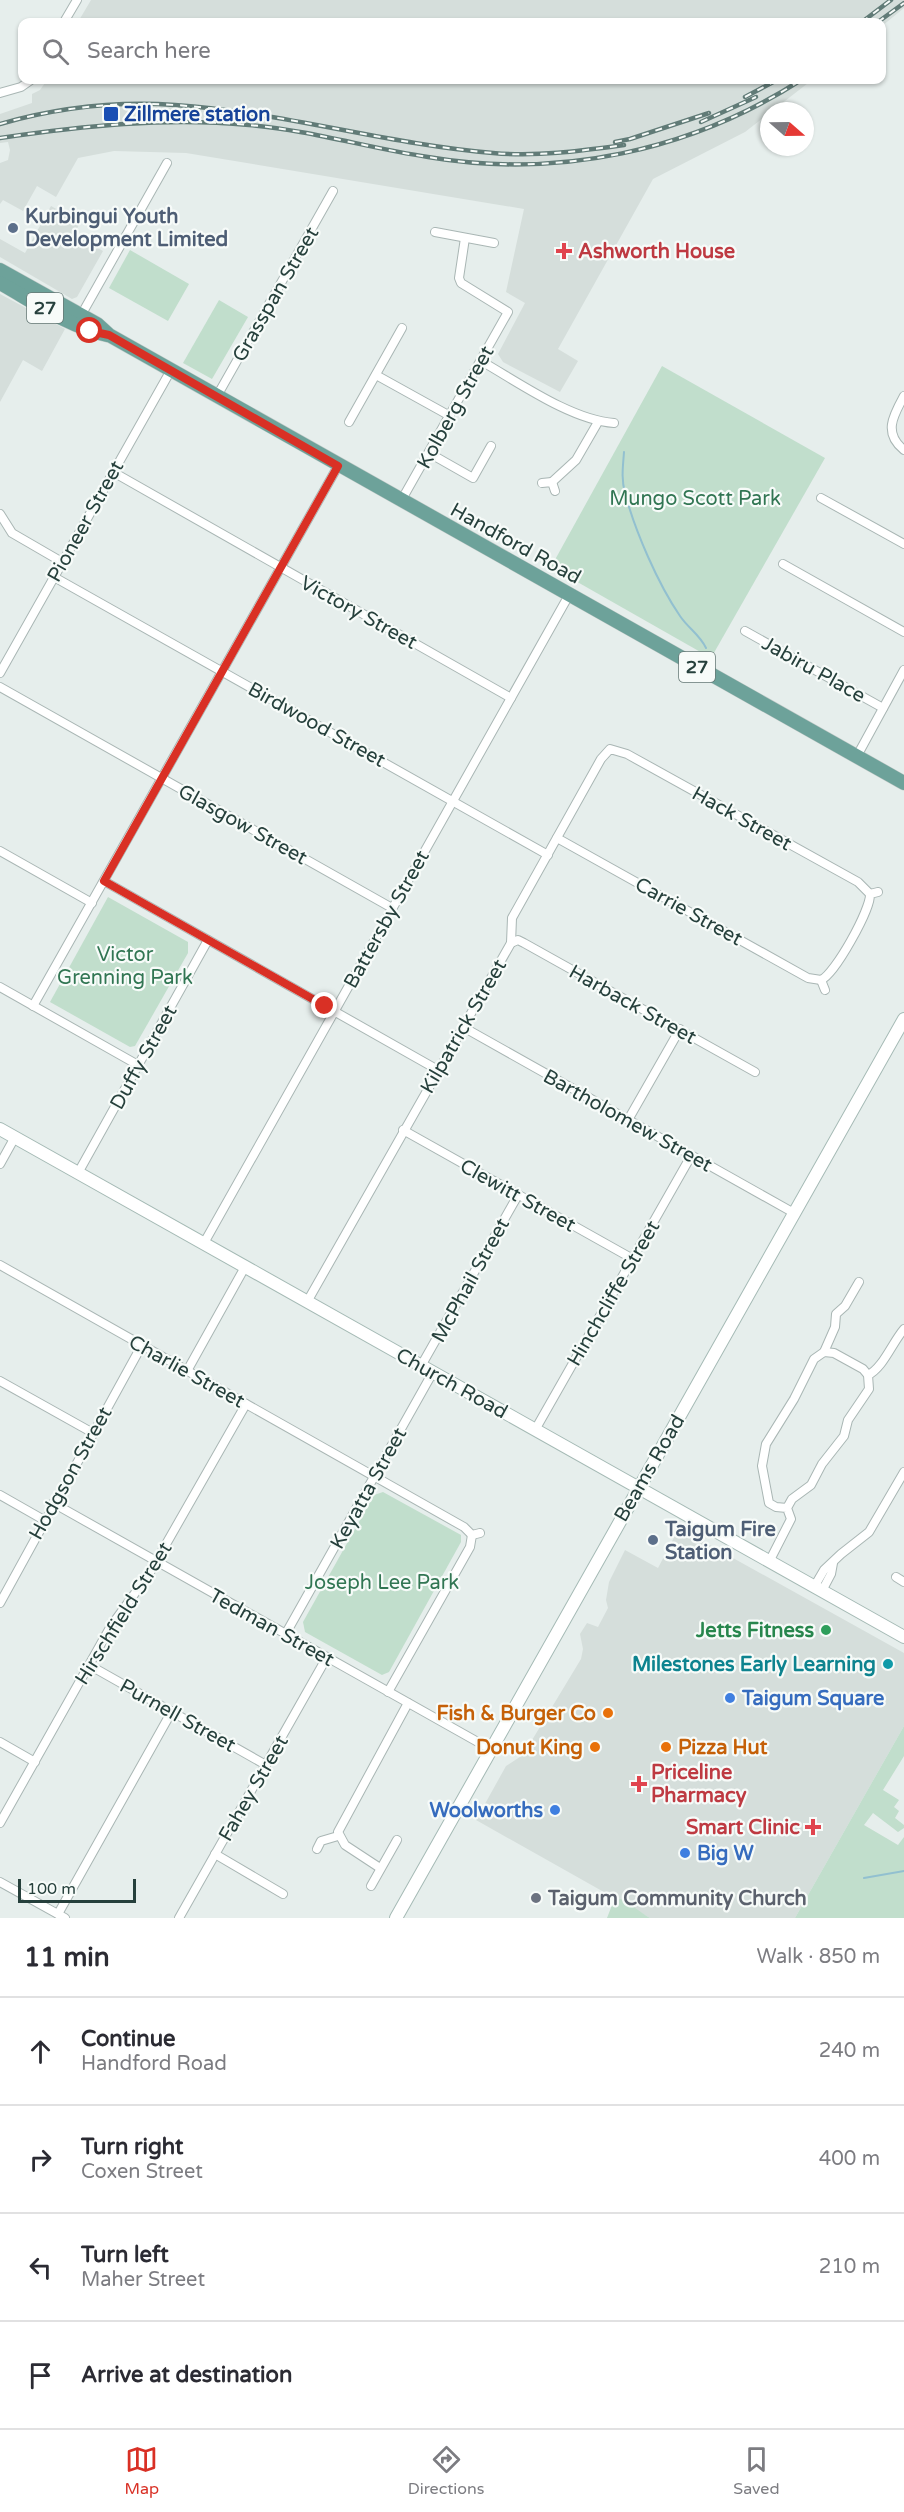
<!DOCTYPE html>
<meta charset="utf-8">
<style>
:root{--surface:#fff;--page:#f2f2f3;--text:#2b2b33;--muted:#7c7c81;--line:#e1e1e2;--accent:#d93025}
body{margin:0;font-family:"Varela Round",sans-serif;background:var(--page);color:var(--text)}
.compass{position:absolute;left:760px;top:102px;width:54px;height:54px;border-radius:50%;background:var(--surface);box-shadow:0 2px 4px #0004;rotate:110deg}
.scale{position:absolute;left:18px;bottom:15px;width:118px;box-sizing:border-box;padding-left:6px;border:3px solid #26403c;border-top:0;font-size:16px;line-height:21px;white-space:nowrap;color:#26403c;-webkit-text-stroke:4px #f7fbf9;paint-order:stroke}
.stop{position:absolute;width:18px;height:18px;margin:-14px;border:4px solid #d93025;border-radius:50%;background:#fff}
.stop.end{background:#d93025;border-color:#fff;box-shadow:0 2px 6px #0008}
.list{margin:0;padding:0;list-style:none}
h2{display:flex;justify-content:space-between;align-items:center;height:78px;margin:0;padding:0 24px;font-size:26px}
h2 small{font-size:20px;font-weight:400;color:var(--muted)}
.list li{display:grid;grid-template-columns:39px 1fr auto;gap:18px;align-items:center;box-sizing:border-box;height:108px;padding:0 24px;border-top:2px solid var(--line)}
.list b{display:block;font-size:22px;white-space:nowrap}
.list p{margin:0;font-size:20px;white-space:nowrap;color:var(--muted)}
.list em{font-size:20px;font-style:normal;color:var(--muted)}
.icon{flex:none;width:33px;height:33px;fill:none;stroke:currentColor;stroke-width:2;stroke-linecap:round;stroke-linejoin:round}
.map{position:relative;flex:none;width:904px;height:1918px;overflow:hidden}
.search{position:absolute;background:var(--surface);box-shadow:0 2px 4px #0004;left:18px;right:18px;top:18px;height:66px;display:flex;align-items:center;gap:15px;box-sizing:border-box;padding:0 21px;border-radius:12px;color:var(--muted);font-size:22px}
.sheet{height:510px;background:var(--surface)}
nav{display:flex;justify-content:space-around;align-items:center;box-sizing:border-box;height:84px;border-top:2px solid var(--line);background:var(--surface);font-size:16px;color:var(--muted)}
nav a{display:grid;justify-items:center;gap:3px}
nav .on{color:var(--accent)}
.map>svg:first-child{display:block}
</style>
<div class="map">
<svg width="904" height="1918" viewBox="0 0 904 1918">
<rect width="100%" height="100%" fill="#e6eeec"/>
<g fill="#d5dedb">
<path d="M91,0H904V8L882,26V22H78Z"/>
<path d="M47,80H812L745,132L653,179L558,349L578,361L560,392L503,362L498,354L525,303L506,292L524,209L186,153L114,151L78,158L56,197L37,186L23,211L3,200L0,204V163L8,160L10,150L8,142L0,143V114L32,103V94L40,90Z"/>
<path d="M51,206L80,222L74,235L103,251L77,297L72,299L0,257V239L25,253Z"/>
<path d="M0,294L65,329L42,371L23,360L0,402Z"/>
<path d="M679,1528L904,1653V1726L795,1918H650L476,1820L506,1766L523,1755L581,1659L583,1649L580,1634L587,1623L598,1627L608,1608L606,1600L609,1582L625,1550L658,1568Z"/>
</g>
<g fill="#c1decc">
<path d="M130,250L189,284L168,321L109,288Z"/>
<path d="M219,300L248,317L212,379L183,363Z"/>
<path d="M662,366L825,458L711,658L551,567Z"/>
<path d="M108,897L188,942V953L135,1046L130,1047L50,1002Z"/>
<path d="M383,1492L461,1535V1542L389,1672L382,1675L305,1632L303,1622L374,1495Z"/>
<path d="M904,1726V1756L883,1790L899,1800L894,1807L899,1811L895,1818L904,1825V1828L898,1832L873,1813L864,1825L898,1845L904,1837V1918H795Z"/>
<path d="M621,1899C631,1904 640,1912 650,1918H607L614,1900Z"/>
</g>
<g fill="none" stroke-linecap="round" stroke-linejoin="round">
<g stroke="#92c0d0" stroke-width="2">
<path d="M624,452C623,466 621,479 625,493C635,531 658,584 680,616C688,628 700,635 706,648"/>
<path d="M864,1878L904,1871"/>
</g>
<defs>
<g id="street">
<path d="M64,22L77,0"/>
<path d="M0,93L21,87L31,80"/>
<path d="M435,232L494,243"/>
<path d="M79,319L167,163"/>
<path d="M481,361C518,382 571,420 614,423"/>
<path d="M376,375L450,416"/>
<path d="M217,396L333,191"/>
<path d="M904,396C893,416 883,433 904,450"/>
<path d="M349,422L402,328"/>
<path d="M429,453L473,478L491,446"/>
<path d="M113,472L511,698"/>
<path d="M552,482L576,460L598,422"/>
<path d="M542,483L552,482L555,491"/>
<path d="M821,498L904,544"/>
<path d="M401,501L508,312L461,283L459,278L465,238"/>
<path d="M0,514L12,533L62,562"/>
<path d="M783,564L904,632"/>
<path d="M54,577L548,855"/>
<path d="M745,631L883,708"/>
<path d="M0,673L171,370"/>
<path d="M0,687L392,908"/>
<path d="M857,756L904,670"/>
<path d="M557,838L808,978L821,980"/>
<path d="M0,851L92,903"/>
<path d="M104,881L438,1070"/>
<path d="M511,943L518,940L524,943L755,1072"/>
<path d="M0,987L138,1065"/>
<path d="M825,990L821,980C835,974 871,909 870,894L878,892"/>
<path d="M33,1006L338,466"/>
<path d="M463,1027L794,1213"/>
<path d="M628,1120L680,1029"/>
<path d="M403,1130L633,1259"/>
<path d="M0,1164L15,1137"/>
<path d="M78,1173L208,940"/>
<path d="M204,1243L569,595"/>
<path d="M0,1265L464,1527L472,1535L480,1533"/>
<path d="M307,1302L511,943L512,918L601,759L610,749L627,754L858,882L870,894"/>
<path d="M824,1352L835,1327L836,1314L845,1306L859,1282"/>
<path d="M421,1366L518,1195"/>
<path d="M187,1371L245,1267"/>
<path d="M868,1375C883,1368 892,1343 904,1329"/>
<path d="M0,1381L93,1433"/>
<path d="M535,1430L691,1156"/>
<path d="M0,1495L44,1520"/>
<path d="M53,1503L492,1750"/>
<path d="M769,1562L791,1519L787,1508L776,1507L769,1503L762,1466L766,1444L794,1399L814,1359L824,1352L834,1353L863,1369L868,1375L869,1389L848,1420L844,1436L822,1464L811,1485L792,1499L787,1508"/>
<path d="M896,1577L904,1582"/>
<path d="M814,1587L824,1570L841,1554L869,1532L904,1472"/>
<path d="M822,1591L831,1574L833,1563"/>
<path d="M0,1603L142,1345"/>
<path d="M285,1635L433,1372"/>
<path d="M89,1665L266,1765"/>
<path d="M388,1692L470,1547L472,1535"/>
<path d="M0,1742L35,1762"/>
<path d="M0,1823L111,1626L149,1574L246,1404"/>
<path d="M317,1849L321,1841L338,1836"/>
<path d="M215,1854L283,1894"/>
<path d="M380,1868L345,1845L338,1832L408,1703"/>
<path d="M0,1882L65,1918"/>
<path d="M371,1886L397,1840"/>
<path d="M58,1914L172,1711"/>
<path d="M179,1918L327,1657"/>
</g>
<g id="secondary">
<path d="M0,1129C301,1299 603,1467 904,1637"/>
<path d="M396,1918L904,1019"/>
</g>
<g id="primary">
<path d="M0,270L97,324L109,335L904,783"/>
<path d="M0,283C34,302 69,327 107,335"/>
</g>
</defs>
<use href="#street" stroke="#a9b6b4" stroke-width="10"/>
<use href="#secondary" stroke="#a5bab5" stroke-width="14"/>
<use href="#primary" stroke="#c2cac8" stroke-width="15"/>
<use href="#street" stroke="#fff" stroke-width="8"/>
<use href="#secondary" stroke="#fff" stroke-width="12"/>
<use href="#primary" stroke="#6da29a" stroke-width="14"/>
<defs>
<g id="rail">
<path d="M862,22L891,0"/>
<path d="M878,22L904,3"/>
<path d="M745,97L777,80"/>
<path d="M701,122L756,97"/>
<path d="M0,124C56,108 117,101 175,105C282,112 386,144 493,153C537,157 580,151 624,145"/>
<path d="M0,138C82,126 166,117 249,125C309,130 368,148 428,157C558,179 691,151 801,80"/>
<path d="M615,142L630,139L709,113"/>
</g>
</defs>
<use href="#rail" stroke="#617b77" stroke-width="4.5"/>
<use href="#rail" stroke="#f7fbf9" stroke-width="2" stroke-dasharray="7" stroke-linecap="butt"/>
</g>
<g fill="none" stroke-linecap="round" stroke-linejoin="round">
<path stroke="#d93025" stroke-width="8" d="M90,331L109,335L338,466L104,881L325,1006"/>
</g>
<rect fill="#1a4fb4" stroke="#f7fbf9" stroke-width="2" x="103" y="106" width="16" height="16" rx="3"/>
<g fill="#5c6f8a" stroke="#f7fbf9" stroke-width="2">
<circle cx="13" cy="228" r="6"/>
<circle cx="653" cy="1540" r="6"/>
</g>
<g fill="#e0444e" stroke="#f7fbf9" stroke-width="2">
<path d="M561 242h6v6h6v6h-6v6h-6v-6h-6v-6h6z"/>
<path d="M636 1775h6v6h6v6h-6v6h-6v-6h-6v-6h6z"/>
<path d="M810 1818h6v6h6v6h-6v6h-6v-6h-6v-6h6z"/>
</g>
<circle fill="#2e9e5b" stroke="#f7fbf9" stroke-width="2" cx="826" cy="1630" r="6"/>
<circle fill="#0f9aa8" stroke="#f7fbf9" stroke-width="2" cx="888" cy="1664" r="6"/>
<g fill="#3f7fe0" stroke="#f7fbf9" stroke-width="2">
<circle cx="730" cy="1698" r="6"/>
<circle cx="555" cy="1810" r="6"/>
<circle cx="685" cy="1853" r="6"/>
</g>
<g fill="#e8710a" stroke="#f7fbf9" stroke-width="2">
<circle cx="608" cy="1713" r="6"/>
<circle cx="595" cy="1747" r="6"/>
<circle cx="666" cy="1747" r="6"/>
</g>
<circle fill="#6b7280" stroke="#f7fbf9" stroke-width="2" cx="536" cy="1898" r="6"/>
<g text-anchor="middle" stroke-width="4.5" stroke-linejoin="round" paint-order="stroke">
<g fill="#f7fbf9" stroke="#657875" stroke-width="1.5">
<rect x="27" y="293" width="36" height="30" rx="4.5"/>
<rect x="679" y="652" width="36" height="30" rx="4.5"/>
</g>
<g font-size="18" font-weight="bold" fill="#26403c">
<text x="45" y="314">27</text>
<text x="697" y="673">27</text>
</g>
<g font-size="20" font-weight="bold" fill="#164399" stroke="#f7fbf9" text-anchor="start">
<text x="124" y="121">Zillmere station</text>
</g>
<g font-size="20" font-weight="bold" fill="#4e5e75" stroke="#f7fbf9" text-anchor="start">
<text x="25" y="223">Kurbingui Youth<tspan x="25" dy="23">Development Limited</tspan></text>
<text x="665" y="1536">Taigum Fire<tspan x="665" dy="23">Station</tspan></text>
</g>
<g font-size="20" font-weight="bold" fill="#be3a42" stroke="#f7fbf9" text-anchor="start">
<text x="578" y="258">Ashworth House</text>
<text x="651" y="1779">Priceline<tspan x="651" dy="23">Pharmacy</tspan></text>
<text x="800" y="1834" text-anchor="end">Smart Clinic</text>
</g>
<g font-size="20" fill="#26403c" stroke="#f7fbf9">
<text transform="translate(275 294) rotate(-60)" y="7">Grasspan Street</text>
<text transform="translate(455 407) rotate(-61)" y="7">Kolberg Street</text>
<text transform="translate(85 521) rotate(-61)" y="7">Pioneer Street</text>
<text transform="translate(516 543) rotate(29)" y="7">Handford Road</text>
<text transform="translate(359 612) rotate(29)" y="7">Victory Street</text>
<text transform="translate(814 669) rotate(29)" y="7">Jabiru Place</text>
<text transform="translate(317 724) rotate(29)" y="7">Birdwood Street</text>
<text transform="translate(742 818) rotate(29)" y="7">Hack Street</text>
<text transform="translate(243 824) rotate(29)" y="7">Glasgow Street</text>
<text transform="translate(689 911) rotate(29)" y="7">Carrie Street</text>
<text transform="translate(386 919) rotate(-61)" y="7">Battersby Street</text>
<text transform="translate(633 1004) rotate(29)" y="7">Harback Street</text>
<text transform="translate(463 1026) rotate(-60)" y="7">Kilpatrick Street</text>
<text transform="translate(143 1057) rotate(-61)" y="7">Duffy Street</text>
<text transform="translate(628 1120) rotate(29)" y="7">Bartholomew Street</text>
<text transform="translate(518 1195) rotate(29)" y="7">Clewitt Street</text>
<text transform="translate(470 1280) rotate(-61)" y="7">McPhail Street</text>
<text transform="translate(613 1293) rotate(-60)" y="7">Hinchcliffe Street</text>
<text transform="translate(187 1371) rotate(29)" y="7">Charlie Street</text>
<text transform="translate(452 1383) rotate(29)" y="7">Church Road</text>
<text transform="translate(649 1468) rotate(-60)" y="7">Beams Road</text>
<text transform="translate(70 1473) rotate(-61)" y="7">Hodgson Street</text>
<text transform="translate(368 1488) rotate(-61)" y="7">Keyatta Street</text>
<text transform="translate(123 1613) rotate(-58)" y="7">Hirschfield Street</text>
<text transform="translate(272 1627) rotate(29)" y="7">Tedman Street</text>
<text transform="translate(178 1715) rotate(29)" y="7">Purnell Street</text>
<text transform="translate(253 1788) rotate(-60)" y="7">Fahey Street</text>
</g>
<g font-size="20" fill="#317653" stroke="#f7fbf9">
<text x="695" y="505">Mungo Scott Park</text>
<text x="125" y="961">Victor<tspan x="125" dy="23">Grenning Park</tspan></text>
<text x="382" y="1589">Joseph Lee Park</text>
</g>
<g font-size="20" font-weight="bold" fill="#27864d" stroke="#f7fbf9" text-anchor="end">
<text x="814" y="1637">Jetts Fitness</text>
</g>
<g font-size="20" font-weight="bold" fill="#0d838f" stroke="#f7fbf9" text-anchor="end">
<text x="876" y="1671">Milestones Early Learning</text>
</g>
<g font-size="20" font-weight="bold" fill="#366cbe" stroke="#f7fbf9" text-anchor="start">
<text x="742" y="1705">Taigum Square</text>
<text x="543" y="1817" text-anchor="end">Woolworths</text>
<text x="697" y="1860">Big W</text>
</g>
<g font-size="20" font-weight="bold" fill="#c56008" stroke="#f7fbf9" text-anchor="end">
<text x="596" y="1720">Fish &amp; Burger Co</text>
<text x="583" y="1754">Donut King</text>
<text x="678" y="1754" text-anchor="start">Pizza Hut</text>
</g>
<g font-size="20" font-weight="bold" fill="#5b616d" stroke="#f7fbf9" text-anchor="start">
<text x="548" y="1905">Taigum Community Church</text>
</g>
</g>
</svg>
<svg class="compass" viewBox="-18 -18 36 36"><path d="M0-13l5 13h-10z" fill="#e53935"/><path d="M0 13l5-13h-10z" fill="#7c7c81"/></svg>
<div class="scale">100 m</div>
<div class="stop" style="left:90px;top:331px"></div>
<div class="stop end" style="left:325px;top:1006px"></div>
<div class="search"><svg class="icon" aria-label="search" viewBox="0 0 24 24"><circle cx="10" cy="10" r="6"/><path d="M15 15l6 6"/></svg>Search here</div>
</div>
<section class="sheet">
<h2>11 min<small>Walk · 850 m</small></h2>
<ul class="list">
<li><svg class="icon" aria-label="ahead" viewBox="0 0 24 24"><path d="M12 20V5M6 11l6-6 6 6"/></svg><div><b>Continue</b><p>Handford Road</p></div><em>240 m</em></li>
<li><svg class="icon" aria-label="right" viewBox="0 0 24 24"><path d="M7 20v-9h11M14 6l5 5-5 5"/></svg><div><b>Turn right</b><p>Coxen Street</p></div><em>400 m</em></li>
<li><svg class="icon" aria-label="left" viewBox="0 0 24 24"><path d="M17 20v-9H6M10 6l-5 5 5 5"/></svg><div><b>Turn left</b><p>Maher Street</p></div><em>210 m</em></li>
<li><svg class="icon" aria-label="arrive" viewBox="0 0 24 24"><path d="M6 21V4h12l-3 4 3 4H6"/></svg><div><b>Arrive at destination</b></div></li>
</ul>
</section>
<nav>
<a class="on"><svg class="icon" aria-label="map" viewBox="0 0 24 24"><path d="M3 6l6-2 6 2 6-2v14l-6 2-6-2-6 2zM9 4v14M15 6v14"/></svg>Map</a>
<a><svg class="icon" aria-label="directions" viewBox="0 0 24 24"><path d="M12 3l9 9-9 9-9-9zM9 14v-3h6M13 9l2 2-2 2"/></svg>Directions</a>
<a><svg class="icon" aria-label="saved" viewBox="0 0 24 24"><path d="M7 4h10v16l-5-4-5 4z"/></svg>Saved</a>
</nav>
